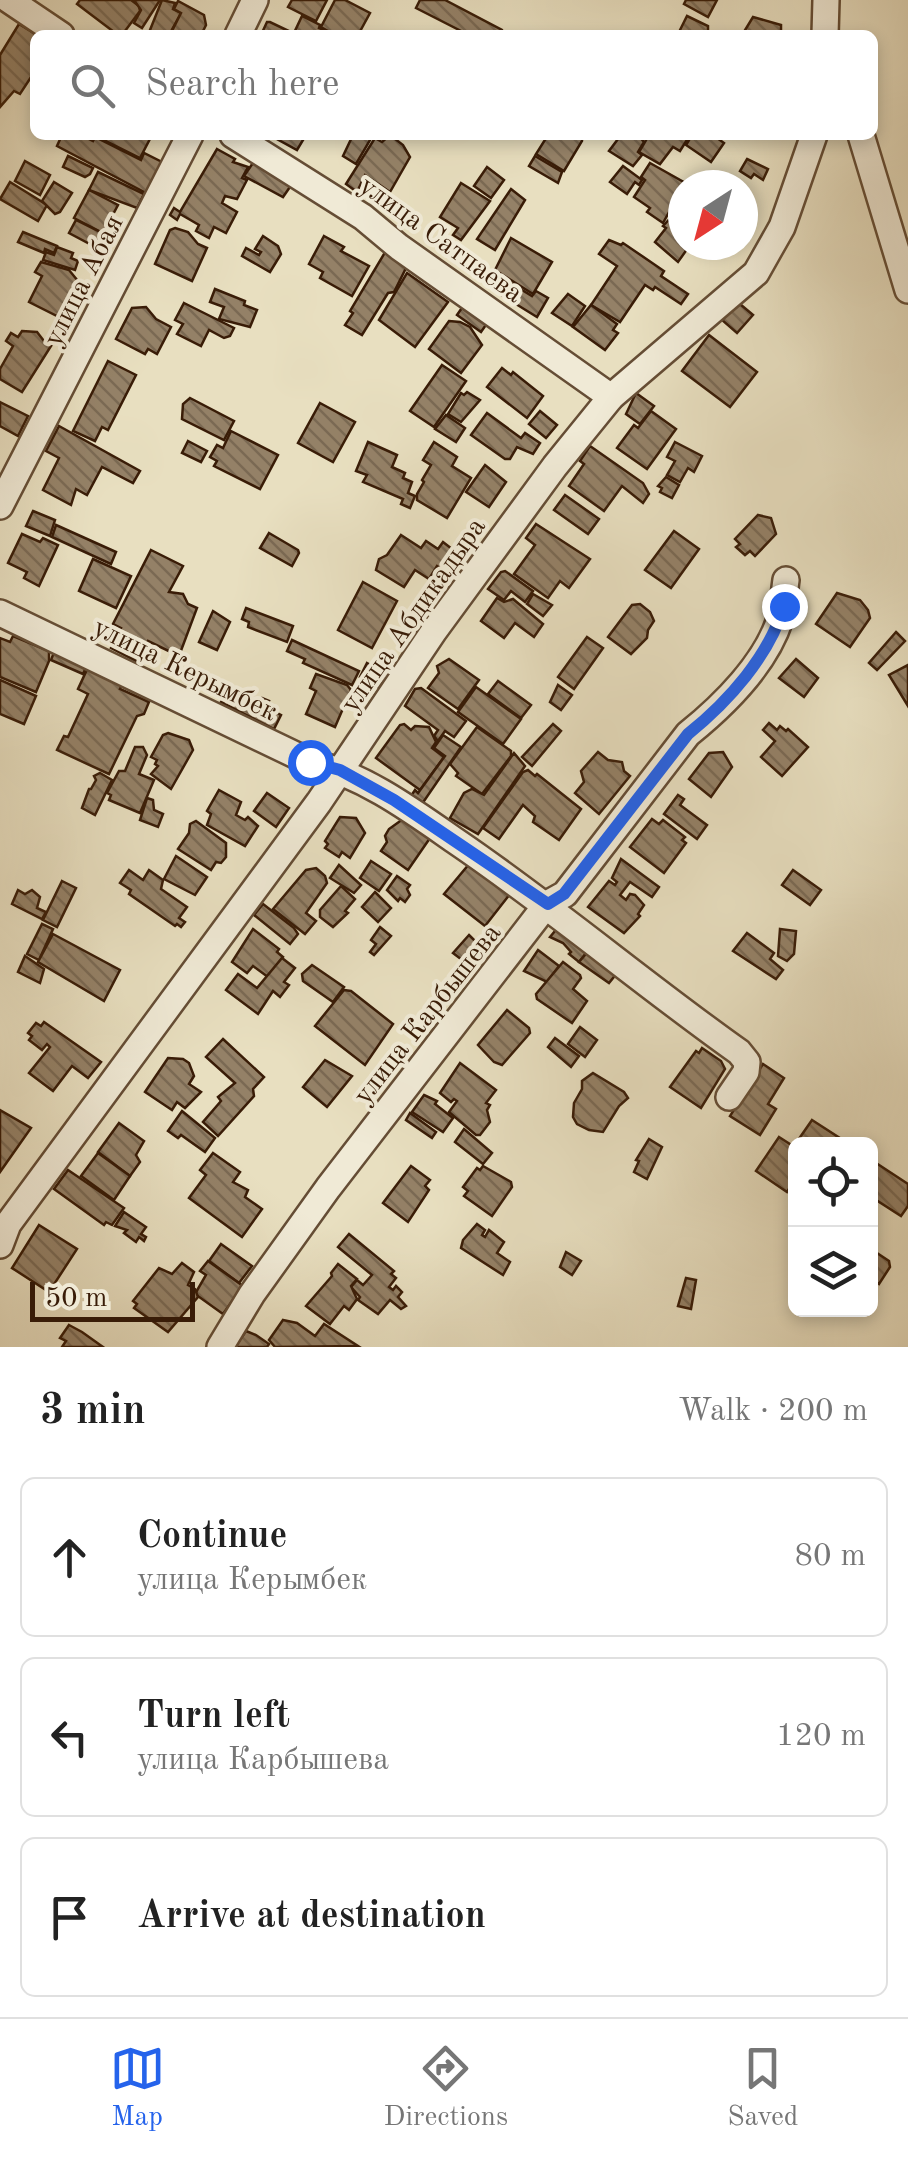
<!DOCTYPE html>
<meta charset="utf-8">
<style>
:root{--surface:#fff;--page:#f2f2f2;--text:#222;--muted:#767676;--line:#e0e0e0;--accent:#2563eb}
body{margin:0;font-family:"Old Standard TT",serif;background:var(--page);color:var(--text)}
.controls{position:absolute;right:30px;bottom:30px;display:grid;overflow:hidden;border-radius:15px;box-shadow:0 5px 15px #0003}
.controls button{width:90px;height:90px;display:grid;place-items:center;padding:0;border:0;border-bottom:2px solid var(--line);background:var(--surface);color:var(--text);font:50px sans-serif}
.compass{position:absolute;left:668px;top:170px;width:90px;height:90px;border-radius:50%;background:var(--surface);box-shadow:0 5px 15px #0003;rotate:216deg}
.scale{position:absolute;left:30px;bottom:25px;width:165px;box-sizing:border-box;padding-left:10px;border:5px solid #391c07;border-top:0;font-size:28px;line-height:35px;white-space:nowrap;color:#391c07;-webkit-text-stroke:8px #f0ead6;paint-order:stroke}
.stop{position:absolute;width:30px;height:30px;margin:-22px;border:8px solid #2563eb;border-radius:50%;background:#fff}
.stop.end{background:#2563eb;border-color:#fff;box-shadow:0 2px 10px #0008}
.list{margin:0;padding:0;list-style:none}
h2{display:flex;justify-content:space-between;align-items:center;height:130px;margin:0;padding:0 40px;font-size:42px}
h2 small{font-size:32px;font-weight:400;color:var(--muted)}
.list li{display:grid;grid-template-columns:65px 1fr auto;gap:30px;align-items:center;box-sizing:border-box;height:160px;margin:0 20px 20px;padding:0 20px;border:2px solid var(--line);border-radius:15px}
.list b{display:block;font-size:38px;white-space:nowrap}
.list p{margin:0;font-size:32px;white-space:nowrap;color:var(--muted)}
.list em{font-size:32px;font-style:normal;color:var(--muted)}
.icon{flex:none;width:55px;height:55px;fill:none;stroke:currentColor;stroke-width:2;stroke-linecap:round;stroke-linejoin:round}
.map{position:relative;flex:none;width:908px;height:1347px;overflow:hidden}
.search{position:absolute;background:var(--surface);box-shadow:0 5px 15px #0003;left:30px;right:30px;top:30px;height:110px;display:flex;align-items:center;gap:25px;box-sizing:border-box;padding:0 35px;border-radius:15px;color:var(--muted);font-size:38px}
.sheet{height:670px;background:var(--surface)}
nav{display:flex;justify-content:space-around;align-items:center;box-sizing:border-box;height:140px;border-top:2px solid var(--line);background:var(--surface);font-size:28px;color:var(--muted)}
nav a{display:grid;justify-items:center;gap:5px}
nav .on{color:var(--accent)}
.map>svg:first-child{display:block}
</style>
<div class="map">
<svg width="908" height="1347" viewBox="0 0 908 1347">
<defs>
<pattern id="building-back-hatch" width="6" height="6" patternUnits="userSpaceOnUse" patternTransform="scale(2.5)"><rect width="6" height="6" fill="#948167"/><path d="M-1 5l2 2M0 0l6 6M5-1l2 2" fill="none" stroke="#7a6953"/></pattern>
</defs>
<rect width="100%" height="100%" fill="#e8dfc0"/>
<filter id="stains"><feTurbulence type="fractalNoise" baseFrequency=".002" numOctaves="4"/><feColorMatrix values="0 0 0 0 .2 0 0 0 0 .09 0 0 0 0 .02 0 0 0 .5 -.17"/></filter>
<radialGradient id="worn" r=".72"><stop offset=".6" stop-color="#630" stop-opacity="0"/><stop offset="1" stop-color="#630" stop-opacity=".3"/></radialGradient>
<g fill="url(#building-back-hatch)" stroke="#391c07" stroke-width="2.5">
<path d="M80,0H131L139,6L140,11L122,35H118L77,4Z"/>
<path d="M160,0L142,28L134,23L141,10L134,0Z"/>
<path d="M162,0L175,3L173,9L181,13L169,35H148Z"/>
<path d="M292,0H327L316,21L288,7Z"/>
<path d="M335,0H345L370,13L358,35H335L321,27Z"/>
<path d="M420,0H445L502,30L504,34L469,35L416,8Z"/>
<path d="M686,0H717L708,17L684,4Z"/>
<path d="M178,1L204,15L206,25L201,35H170L181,13L174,9Z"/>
<path d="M302,16L320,25L319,28L324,30L321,35L294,33Z"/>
<path d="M687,16L708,26V35H686L679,32Z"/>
<path d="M753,17L781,25V32L742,35Z"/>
<path d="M267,22H270L297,35H261Z"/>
<path d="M19,24L37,35L35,71L20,94L14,91L0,107V55Z"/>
<path d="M62,135H81L93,141L95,137L141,160L144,153L162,162L146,193L57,146Z"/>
<path d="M94,135H152L140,158Z"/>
<path d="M280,135H306L297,150L277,139Z"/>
<path d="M353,135H373L356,164L343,156Z"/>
<path d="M390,135L403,145L410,157L390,192L365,175L357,192L346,184L375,138L382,142Z"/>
<path d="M548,135H582V141L564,171L536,154Z"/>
<path d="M621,135H638L644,142L638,152L642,155L633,166L609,151Z"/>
<path d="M649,135H690L680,151L673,147L660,164L639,152Z"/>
<path d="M692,135H713L724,143L711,162L686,145Z"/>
<path d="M217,149L235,159L233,162L248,167L242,178L247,180L237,199L225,196L222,203L237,212L226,233L214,227L209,238L196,231L199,225L180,214L177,220L170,215L174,208L180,212Z"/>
<path d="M68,156L93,168L90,174L85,177L63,167Z"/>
<path d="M535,156L562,172L558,183L529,166Z"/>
<path d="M257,157L292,184L283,197L244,176Z"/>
<path d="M747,159L768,169L763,180L754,174L751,178L740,171Z"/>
<path d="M25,161L50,175L40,195L15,181Z"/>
<path d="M650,163L689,185H683V196L679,194L663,223L647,212L650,208L634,197L645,180L641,177Z"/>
<path d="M623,166L642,180L639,185L635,182L627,194L610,182Z"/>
<path d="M487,167L504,180L491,198L474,186Z"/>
<path d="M98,172L144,194L137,208L89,190Z"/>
<path d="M10,182L47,205L38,221L0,199Z"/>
<path d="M54,182L72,193L60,212L55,214L42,201Z"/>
<path d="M461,183L490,201L461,240L453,235L458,228L440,217Z"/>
<path d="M511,189L525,200L495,250L477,239Z"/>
<path d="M89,190L118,205L103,233L74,218Z"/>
<path d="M678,197L683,201V245H690L678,262L655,242L666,228L663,226L677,211L671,207Z"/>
<path d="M76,220L110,237L103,251L69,233Z"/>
<path d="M175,228L188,232L198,244L207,248L192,281L155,264L170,230Z"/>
<path d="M23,232L57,246L54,253L45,249L44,253L18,242Z"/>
<path d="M263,236L278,246L281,254L270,272L242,256L246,248L259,255L261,252L255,249Z"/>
<path d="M324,236L344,247L341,251L369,266L352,296L320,278L323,272L309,264Z"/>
<path d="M511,238L552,262L533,294L495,270Z"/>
<path d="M609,240L621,245L623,243L664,271L661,276L688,294L681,304L655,287L653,290L645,285L620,322L591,305L617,266L599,254Z"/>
<path d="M57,247L73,253L71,258L78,261L75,270L43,260L46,252L54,255Z"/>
<path d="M387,249L407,266L394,292L388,293L362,335L345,325L353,313L350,311Z"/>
<path d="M41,262L69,270L78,281L79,286L63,319L29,302L42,276L35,272Z"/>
<path d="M407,273L448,302L415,347L379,320Z"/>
<path d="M506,280L532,296L536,291L548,298L537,317L498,293Z"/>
<path d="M215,289L245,301L244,305L257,310L250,327L219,319L224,307L210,302Z"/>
<path d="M568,294L585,306L572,326L552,313Z"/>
<path d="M466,302L490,319L481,332L457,315Z"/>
<path d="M184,303L234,328L230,336L224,338L209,330L201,346L177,334L183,324L175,320Z"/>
<path d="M736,304H740L753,315L737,333L722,320Z"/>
<path d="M591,305L617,324L613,330L618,333L605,350L573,327Z"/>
<path d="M146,307L156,319L171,327L157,354L148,349L145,354L116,339L132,308Z"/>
<path d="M449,321L460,322L470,327L482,345L461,373L429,349Z"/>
<path d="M22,331L37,332L47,345L51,346L22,392L0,379V369L13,346L6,341L11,333L18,337Z"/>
<path d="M709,335L757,372L730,407L682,371Z"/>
<path d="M108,361L136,375L108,430L102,427L95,441L73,431Z"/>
<path d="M442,365L466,381L434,427L410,411Z"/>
<path d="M502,368L511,375L513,372L543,396L527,418L487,387Z"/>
<path d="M467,392L480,400L461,422L448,414L461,393L464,395Z"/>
<path d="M636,393L654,406L640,424L626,414Z"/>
<path d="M190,398L234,421L224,440L182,419L183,404Z"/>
<path d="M0,402L28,416L18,436L0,426Z"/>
<path d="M320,403L355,422L333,462L298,443Z"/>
<path d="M540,411L557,425L546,438L529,424Z"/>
<path d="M651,411L676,429L647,469L617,448L634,425L638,428Z"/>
<path d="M487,413L521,438L525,433L540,443L533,454L517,447L510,459H505L471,435Z"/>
<path d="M446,415L465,428L456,442L435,429Z"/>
<path d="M59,426L140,471L133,483L102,467L87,495L76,489L71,505L43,490L59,458L46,451Z"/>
<path d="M231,431L278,455L260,489L214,466L217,461L210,457L217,445L223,448Z"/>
<path d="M188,441L207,451L201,462L182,453Z"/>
<path d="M368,442L397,455L392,467L405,473L403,478L412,482L408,493L415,496L410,508L401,504L403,499L363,482L367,475L356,471Z"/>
<path d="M434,442L457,457L452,466L471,478L447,518L417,500V494L424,482L422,480L431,465L423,460Z"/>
<path d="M675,442L702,456L694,472L688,468L680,482L667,475L675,461L667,457Z"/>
<path d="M590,446L643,483L649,494L643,503L622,486L604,511L569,486L584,464L580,461Z"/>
<path d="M485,465L506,482L489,507L466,492Z"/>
<path d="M666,477L679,485L672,498L660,492L662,488L658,486Z"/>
<path d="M565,495L599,519L588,534L554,510Z"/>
<path d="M33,511L55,520L50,536L26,526Z"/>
<path d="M758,515L771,518L776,534L755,556L750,551L745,555L736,547L740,544L735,539Z"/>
<path d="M536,524L590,559L569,588L560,581L548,598L514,574L535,545L526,538Z"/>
<path d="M56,525L116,552L111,564L52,537Z"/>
<path d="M674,531L699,549L671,588L645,570Z"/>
<path d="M269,533L298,550L299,553L292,566L260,548Z"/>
<path d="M22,534L40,542L43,538L58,545L39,586L24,578L27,572L8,563Z"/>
<path d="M401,535L421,548L426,541L438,549L443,542L452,549L453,555L443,570L437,566L429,579L415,570L404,587L376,570L379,559L387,555Z"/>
<path d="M151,550L183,566L169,592L183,594L188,604L197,608L179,656L148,641L138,662L111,648L121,628L113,624Z"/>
<path d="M93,559L131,576L116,608L79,591Z"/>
<path d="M505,571L533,591L525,602L511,591L504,600L488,589L501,572Z"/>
<path d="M363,582L397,601L372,648L338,630Z"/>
<path d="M837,593L860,600L868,610L870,618L850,647L816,624Z"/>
<path d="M533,594L552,605L543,616L527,604Z"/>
<path d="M497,598L504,602L513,599L543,624L534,637L515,623L504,638L481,621Z"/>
<path d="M640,604L650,612L654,621L648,630L647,638L631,654L608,637L632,605Z"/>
<path d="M246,608L293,626L287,642L248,627L249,622L242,619Z"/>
<path d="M213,611L230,622L217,650L199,642Z"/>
<path d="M896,632L905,641L877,670L869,663Z"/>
<path d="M13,636L49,651V661L36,692L0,677V638L10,642Z"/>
<path d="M587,637L603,648L574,689L558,677Z"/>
<path d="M292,640L359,671L352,685L303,663L305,659L287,651Z"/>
<path d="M56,647L89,661L83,674L51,660Z"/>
<path d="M449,659L479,680L458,709L428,688L439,673L437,666Z"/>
<path d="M796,659L818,678L804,697L779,678Z"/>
<path d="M91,661L126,677L120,689L149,702L144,714L137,716L109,774L57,750L64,736L68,737L88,694L78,689Z"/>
<path d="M367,663L386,673L378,687L360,677Z"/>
<path d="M908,665V706L889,675Z"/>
<path d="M316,674L347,685L351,690L335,727L306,714L316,691L310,688Z"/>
<path d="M0,680L36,696L24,724L0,714Z"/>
<path d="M498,681L531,705L521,718L488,694Z"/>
<path d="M558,685L572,695L561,710L550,702Z"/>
<path d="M476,687L521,719L503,744L458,712Z"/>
<path d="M421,688L466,721L454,737L445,731L438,741L434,736L438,730L405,706L415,689Z"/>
<path d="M227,689L246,699L244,702L254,707L262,698L269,701L266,707L281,715L274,729L221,702Z"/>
<path d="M769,723L777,730L780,726L786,731L788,729L808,747L782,776L761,757L775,741L763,730Z"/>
<path d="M404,724L411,730L415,726L429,727L436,742L432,748L444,757L420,790L376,758L400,725Z"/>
<path d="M553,724L561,731L532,766L522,757Z"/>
<path d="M477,727L511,751V756L482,794L456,776L458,773L450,764Z"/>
<path d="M168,733L189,740L193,750L171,789L151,774L158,766L155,764L157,760L151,757L163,735Z"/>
<path d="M443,735L461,747L422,804L411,796L415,790L418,793L445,756L434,748Z"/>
<path d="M135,747H143L147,755L139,774L154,780L140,813L109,800L111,795L107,793L119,771H125Z"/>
<path d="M598,752L608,760L622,762L624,771L630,776L599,814L575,793L584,782L581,771Z"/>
<path d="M723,752L732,767L711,797L689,779L709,753Z"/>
<path d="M514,753L525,766L478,834L450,818L464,793L472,789L484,795Z"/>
<path d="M528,770L535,776L537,774L581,809L559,840L533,822L535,816L523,805L499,839L483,828L523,772Z"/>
<path d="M100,773L112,780L95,815L82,808L89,789H91L96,780L94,776Z"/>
<path d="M219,790L241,802L236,815L245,820L248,817L258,826L245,846L207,825L211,814L207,811Z"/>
<path d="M267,793L289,808L276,827L254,811Z"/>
<path d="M678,795L684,799L680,805L707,825L697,839L664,814Z"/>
<path d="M147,798L153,800L154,810L163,814L158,827L140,820Z"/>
<path d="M340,817L356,818L365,833L350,858L342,852L339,857L325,848L328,844L325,841Z"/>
<path d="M403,819L430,838L408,870L381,851L387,842L385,836L389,829Z"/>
<path d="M652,819L659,824L663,820L685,837L682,840L686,843L664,873L630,847Z"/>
<path d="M196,821L226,843V857L221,863L216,862L211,870L178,849L189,833L190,824Z"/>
<path d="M176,856L207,877L195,895L164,879Z"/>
<path d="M621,859L659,887L652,897L630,882L620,895L626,900L630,894L635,895L644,905L638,914L640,916L624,933L588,907L609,881L615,885L617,882L612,878Z"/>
<path d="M371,861L391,874L379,891L360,878Z"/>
<path d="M470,863L510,894L485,926L444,894Z"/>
<path d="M339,865L361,885L354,893L330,878Z"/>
<path d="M316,868L325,876L327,883L306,913L316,921L305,934L273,909L306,870Z"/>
<path d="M129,870L143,880L149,870L163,880L161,889L187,907L179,918L185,922L181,927L177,924L175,926L129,894L131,890L120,883Z"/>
<path d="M793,870L821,890L810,905L782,885Z"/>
<path d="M397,876L410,885L407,889L410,895L405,902L400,898L398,901L387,890Z"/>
<path d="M62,881L76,888L57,927L43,920Z"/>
<path d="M341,886L355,899L345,911L348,913L333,927L320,917V910Z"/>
<path d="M18,890L25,894L32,890L40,897L37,908L46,912L42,919L12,904Z"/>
<path d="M375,892L391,908L378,922L362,907Z"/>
<path d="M263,904L294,928L298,934L290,944L254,915Z"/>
<path d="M42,924L53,929L39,960L27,954Z"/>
<path d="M560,925L590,948L579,962L569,954L571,952L563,943L550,937Z"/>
<path d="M380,927L391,936L374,955L370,952L376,944L371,940Z"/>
<path d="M253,929L279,949L277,952L283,957L268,977L253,966L247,973L232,962Z"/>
<path d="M780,929L796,931L794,954L787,961L778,956Z"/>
<path d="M747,933L774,953L770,959L783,970L776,979L733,951Z"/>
<path d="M53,934L120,970L104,1001L38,962Z"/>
<path d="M469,935L480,946L483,944L488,946L474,969L453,953Z"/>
<path d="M591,948L617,973L609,983L579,962Z"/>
<path d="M538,950L559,966L547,982L524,971Z"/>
<path d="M25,956L44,969L40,983L18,972Z"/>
<path d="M282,958L295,968L284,982L289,985L280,997L273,991L258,1014L226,990L238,974L257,988Z"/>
<path d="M563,962L580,975L581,978L573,989L587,1001L572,1023L537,999L536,994Z"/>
<path d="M312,965L344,987L333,1002L303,981L302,974Z"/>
<path d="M344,990L351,991L393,1024L365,1065L315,1026Z"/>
<path d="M507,1010L529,1028L530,1033L502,1065L494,1062L478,1045Z"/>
<path d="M44,1022L101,1062L88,1078L72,1066L53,1091L29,1073L50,1047L47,1044L42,1050L29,1040L32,1036L28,1033L36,1023L41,1026Z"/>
<path d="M580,1027L597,1040L585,1057L568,1044Z"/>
<path d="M555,1038L579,1056L571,1067L548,1047Z"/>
<path d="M223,1039L264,1077L253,1089L254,1096L218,1136L203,1122L221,1101L218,1097L235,1083L206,1057Z"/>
<path d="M702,1048L721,1061L725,1069L701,1108L670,1087L696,1051L699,1053Z"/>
<path d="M168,1058L183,1059L189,1063L194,1076L189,1084L201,1092L185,1108L177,1102L172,1110L145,1092Z"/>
<path d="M325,1060L352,1076L327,1107L303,1087Z"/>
<path d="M460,1063L496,1090L486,1103L490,1105L487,1110L490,1122L480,1135H476L449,1112L457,1101L454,1099L451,1102L440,1093Z"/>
<path d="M763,1064L784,1078L768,1104L776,1109L760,1135L730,1116Z"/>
<path d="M593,1073L624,1092L628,1098L619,1106L603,1132L589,1130L577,1124L573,1117L574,1103L582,1089V1081Z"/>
<path d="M424,1095L437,1101L435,1104L453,1118L443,1132L412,1112Z"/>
<path d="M0,1110L31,1128L0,1172Z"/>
<path d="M182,1111L215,1138L205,1152L181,1135L178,1138L168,1131Z"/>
<path d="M410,1113L436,1132L432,1138L406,1120Z"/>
<path d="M812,1120L849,1144L794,1146Z"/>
<path d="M119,1123L144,1141L136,1155L140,1162L130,1176L98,1152Z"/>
<path d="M464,1129L492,1153L483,1164L455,1142Z"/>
<path d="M779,1137L796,1148V1178L787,1192L756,1171Z"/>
<path d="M649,1139L662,1147L647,1179L634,1172L639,1161L636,1160Z"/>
<path d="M98,1153L130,1176L114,1200L81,1176Z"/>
<path d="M213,1153L240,1172L233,1182L248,1190L245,1197L262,1209L242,1237L189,1198L206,1175L200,1170Z"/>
<path d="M870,1159L908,1184V1206L901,1216L870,1196Z"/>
<path d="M411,1166L430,1180L425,1186L429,1190L408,1222L383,1203Z"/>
<path d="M483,1166L511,1182L512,1187L492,1216L464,1196L468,1191L463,1187L477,1168L480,1170Z"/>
<path d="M68,1170L124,1208L112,1225L106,1222L104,1225L54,1189Z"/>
<path d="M124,1212L146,1227L141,1234L146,1237L144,1241L139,1237L136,1242L124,1233L127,1230L115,1226Z"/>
<path d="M477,1224L485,1230L482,1235L485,1237L489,1230L504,1242L497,1253L510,1262L503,1275L461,1248L463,1240Z"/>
<path d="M39,1225L77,1249L49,1292L12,1268Z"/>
<path d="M349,1234L394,1271L391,1274L396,1278L389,1287L393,1290L396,1286L402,1292L398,1297L406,1306L401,1309L390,1300L378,1314L358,1300L360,1297L351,1287L357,1280L363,1285L372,1275L338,1247Z"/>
<path d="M221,1244L252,1266L239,1283L209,1261Z"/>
<path d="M566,1252L581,1261L572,1275L560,1267Z"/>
<path d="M877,1253L889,1261L890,1267L879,1284L870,1278V1262Z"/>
<path d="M208,1261L243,1286L223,1314L195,1294L206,1275L200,1271Z"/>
<path d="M182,1263L194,1272L188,1285L195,1289L198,1297L168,1332L134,1308L137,1304L133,1301L159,1268L172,1274Z"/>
<path d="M338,1264L357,1279L351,1286L357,1299L349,1310L344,1306L330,1324L306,1306L332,1276L331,1273Z"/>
<path d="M686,1278L696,1280L691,1309L678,1306Z"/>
<path d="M283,1320L297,1323L315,1336L324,1324L358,1346L275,1347L269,1340Z"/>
<path d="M69,1325L82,1332L103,1347H62L66,1341L60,1338Z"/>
<path d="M246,1331L256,1335L269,1344L267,1347H235Z"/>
</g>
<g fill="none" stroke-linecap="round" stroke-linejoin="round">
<defs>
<g id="minor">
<path d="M9,0L61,35"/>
<path d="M238,35L255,0"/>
<path d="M825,35L826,0"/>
<path d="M233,135L363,217L399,247L611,397"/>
<path d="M861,135L908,290"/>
<path d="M0,506L190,135"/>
<path d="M0,613L310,762C365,776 411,810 457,842C554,908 643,984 739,1052L747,1062L746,1072L729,1097"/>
<path d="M0,1245L8,1224L319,802L434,631L555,466L611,397L756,273L782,227L814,135"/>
<path d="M220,1347L252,1294L328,1188L547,904L565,894L688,734C724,705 766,663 780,619C784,606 784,593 786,580"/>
</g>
</defs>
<use href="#minor" stroke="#654d35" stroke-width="30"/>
<use href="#minor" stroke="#f0ead6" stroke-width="25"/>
</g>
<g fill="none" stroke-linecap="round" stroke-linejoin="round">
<path stroke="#2563eb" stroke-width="12" d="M310,762L340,770L394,800L548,904L564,894L688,734C729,701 769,656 784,606"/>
</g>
<g text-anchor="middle" stroke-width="8" stroke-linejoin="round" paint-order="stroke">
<g font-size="28" fill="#391c07" stroke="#f0ead6">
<text transform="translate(442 238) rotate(36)" y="10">улица Сатпаева</text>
<text transform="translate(82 280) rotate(-63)" y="10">улица Абая</text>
<text transform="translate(412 614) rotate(-55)" y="10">улица Абдикадыра</text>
<text transform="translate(186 668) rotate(26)" y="10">улица Керымбек</text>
<text transform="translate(426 1013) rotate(-52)" y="10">улица Карбышева</text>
</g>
</g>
<rect width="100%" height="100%" filter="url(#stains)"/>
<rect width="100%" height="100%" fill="url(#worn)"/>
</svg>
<div class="controls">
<button><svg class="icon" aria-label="locate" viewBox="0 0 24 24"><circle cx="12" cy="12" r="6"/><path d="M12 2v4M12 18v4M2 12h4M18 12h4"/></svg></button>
<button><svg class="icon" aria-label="layers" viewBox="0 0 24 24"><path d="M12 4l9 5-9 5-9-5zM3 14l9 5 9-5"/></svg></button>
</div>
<svg class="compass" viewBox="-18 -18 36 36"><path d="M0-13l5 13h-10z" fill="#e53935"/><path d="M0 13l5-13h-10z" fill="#767676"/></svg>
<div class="scale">50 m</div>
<div class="stop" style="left:310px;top:762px"></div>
<div class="stop end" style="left:784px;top:606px"></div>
<div class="search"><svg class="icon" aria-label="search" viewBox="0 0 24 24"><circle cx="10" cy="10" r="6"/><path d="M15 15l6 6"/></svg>Search here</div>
</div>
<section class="sheet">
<h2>3 min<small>Walk · 200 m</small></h2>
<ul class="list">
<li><svg class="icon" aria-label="ahead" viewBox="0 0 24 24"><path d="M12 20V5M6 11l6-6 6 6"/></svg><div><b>Continue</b><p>улица Керымбек</p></div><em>80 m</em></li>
<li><svg class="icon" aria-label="left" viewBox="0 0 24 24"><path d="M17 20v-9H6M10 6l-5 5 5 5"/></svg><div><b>Turn left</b><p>улица Карбышева</p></div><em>120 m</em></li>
<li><svg class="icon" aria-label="arrive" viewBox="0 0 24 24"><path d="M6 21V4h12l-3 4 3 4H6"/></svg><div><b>Arrive at destination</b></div></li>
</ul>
</section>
<nav>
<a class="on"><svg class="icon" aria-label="map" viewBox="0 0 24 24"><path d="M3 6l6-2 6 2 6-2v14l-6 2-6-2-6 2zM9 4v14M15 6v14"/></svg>Map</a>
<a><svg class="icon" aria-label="directions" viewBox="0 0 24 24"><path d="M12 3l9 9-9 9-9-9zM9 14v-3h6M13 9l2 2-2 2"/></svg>Directions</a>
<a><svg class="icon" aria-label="saved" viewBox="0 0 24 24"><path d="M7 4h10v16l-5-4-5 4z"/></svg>Saved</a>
</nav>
